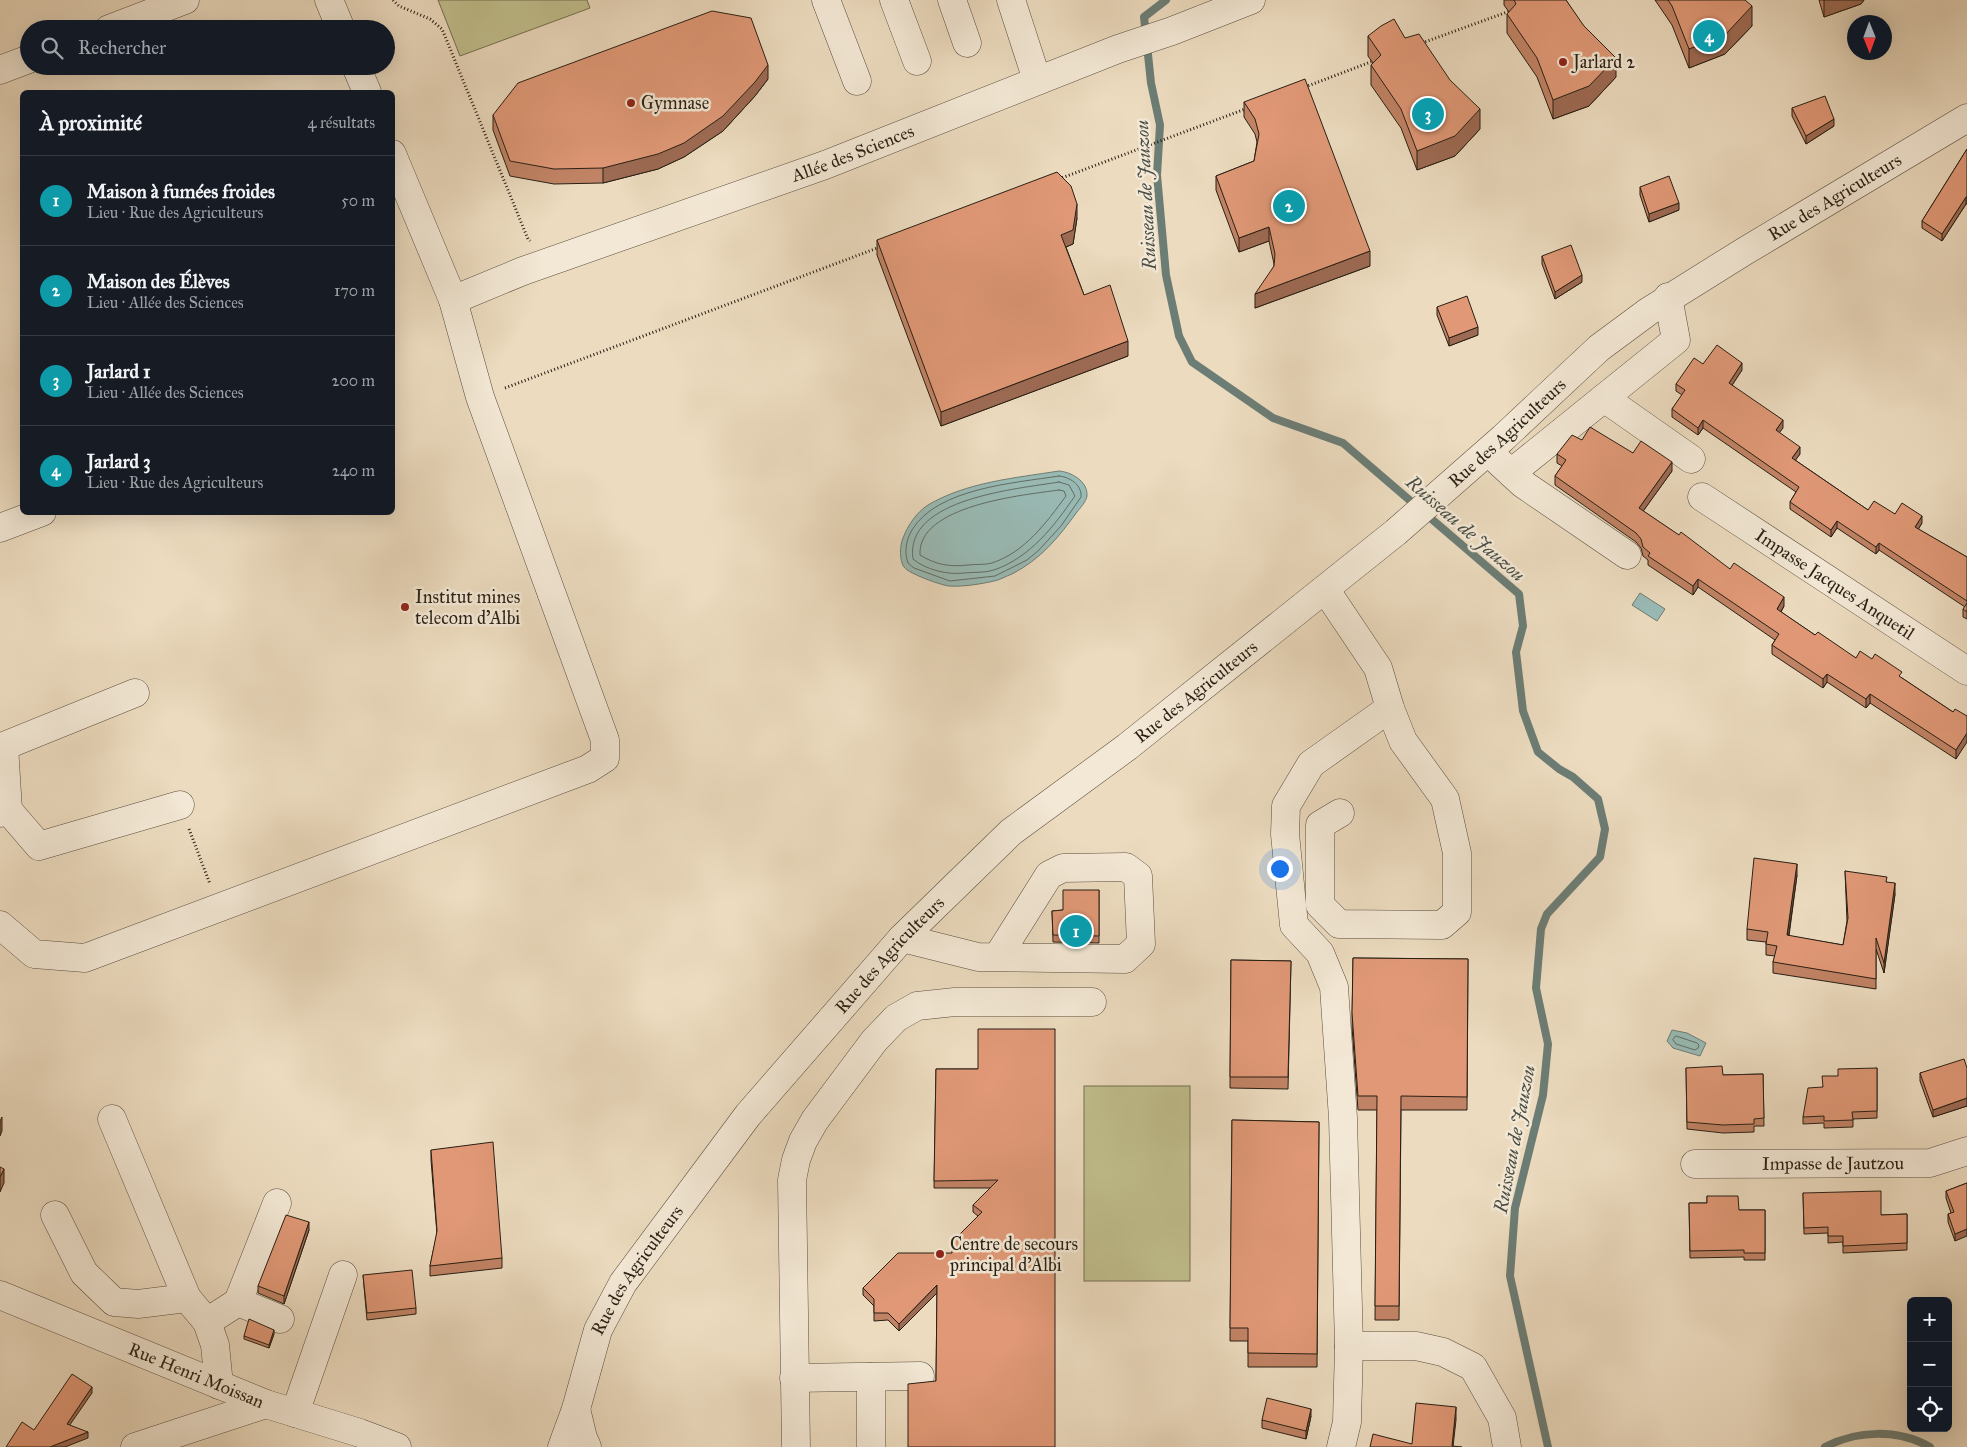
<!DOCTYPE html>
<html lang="fr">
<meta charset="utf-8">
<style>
:root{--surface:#171b24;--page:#242831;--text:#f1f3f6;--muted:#9ea1a6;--line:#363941;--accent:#db2777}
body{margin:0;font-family:"IM FELL Great Primer",serif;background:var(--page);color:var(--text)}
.controls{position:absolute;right:15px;bottom:15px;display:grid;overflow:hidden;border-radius:8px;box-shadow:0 5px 20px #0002}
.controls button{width:45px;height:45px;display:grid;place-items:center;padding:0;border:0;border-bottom:1px solid var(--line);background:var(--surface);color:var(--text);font:25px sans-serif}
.compass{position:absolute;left:1847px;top:15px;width:45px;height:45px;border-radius:50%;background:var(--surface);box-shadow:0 5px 20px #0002;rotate:179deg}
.you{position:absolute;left:1279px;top:868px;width:18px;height:18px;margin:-12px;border:4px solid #fff;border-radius:50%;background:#1a73e8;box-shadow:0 0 0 8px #1a73e833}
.badge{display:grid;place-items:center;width:32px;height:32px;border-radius:50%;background:var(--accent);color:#fff;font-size:16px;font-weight:700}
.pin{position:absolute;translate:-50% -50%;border:2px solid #fff;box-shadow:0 1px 5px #0006}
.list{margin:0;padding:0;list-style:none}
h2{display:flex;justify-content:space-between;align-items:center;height:65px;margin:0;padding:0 20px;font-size:21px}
h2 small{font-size:16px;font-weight:400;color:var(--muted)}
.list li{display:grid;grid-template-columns:32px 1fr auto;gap:15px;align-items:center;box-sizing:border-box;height:90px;padding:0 20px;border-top:1px solid var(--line)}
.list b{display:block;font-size:19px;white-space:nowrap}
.list p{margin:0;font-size:16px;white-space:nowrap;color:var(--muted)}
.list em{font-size:16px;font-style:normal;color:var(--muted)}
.icon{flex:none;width:28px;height:28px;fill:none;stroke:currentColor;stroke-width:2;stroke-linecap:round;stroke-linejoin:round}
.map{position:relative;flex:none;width:1967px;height:1447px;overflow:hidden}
.search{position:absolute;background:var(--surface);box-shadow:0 5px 20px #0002;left:20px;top:20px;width:375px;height:55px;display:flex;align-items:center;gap:12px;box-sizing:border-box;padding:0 18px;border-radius:28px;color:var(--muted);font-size:19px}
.panel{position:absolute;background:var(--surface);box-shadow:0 5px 20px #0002;left:20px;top:90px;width:375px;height:425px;border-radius:8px}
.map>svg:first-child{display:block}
</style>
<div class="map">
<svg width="1967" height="1447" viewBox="0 0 1967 1447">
<rect width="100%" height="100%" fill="#ecdbbf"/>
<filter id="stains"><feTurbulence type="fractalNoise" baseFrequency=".004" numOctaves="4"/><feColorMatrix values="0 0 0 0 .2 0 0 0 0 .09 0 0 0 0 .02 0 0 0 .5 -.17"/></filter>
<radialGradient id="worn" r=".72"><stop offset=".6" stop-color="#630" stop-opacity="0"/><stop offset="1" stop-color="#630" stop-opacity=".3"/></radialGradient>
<g fill="#c0be8c" stroke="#746e50">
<path d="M438,0H587L590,8L460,56Z"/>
<rect x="1084" y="1086" width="106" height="195"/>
</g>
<g fill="#99bbb6" stroke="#6c7d75">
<path d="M1059,471C1071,472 1088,481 1087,496C1086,502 1080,508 1077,512C1058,538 1041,559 1012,574C1006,576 1000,580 994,581C981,584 963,587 949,586C941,585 909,574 904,567C899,560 900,545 903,538C908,525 917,512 928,505C967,482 1015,478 1059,471Z"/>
<path d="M1640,593L1665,609L1657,621L1632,605Z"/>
<path d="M1672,1030L1687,1033L1706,1043L1700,1056L1673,1048L1667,1041Z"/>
</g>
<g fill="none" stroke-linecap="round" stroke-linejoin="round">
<g stroke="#606d65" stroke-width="1">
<path d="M1059,476C1070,477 1082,485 1081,497L1061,526L1038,551L1027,560L995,576L950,581L914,568L908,563C904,552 906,540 912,530C937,488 1015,483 1059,476Z"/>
<path d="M1059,482L1069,485L1075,496C1054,526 1031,557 994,570C985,573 973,572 964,573C948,575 926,570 913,559C904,498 1018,489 1059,482Z"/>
<path d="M1059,490L1064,491L1066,496C1046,523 1025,552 992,563C985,565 976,564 968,565C950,567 936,565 920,555C917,505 1024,495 1059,490Z"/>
<path d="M1676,1036L1697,1043L1699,1045L1698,1048L1695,1050L1676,1044L1673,1040Z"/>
</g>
<g stroke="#6c7d75" stroke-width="8">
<path d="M1166,0L1144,17L1151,83L1160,125L1157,175L1166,275L1179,336L1192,362L1273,418L1343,443L1519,594L1523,626L1516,652L1523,711L1538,752L1559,769L1573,777L1598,799L1605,829L1600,857L1547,914L1541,929L1536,988L1548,1044L1543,1095L1515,1208L1510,1276L1548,1447"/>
<path d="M1825,1447C1857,1430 1898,1429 1930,1447"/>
</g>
<defs>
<g id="minor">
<path d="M329,0L341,29"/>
<path d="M826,0L857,81"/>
<path d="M894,0L917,61"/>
<path d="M952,0L967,43"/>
<path d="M1011,0L1037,80"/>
<path d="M109,29L185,0"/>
<path d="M356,66L367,92"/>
<path d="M0,70L29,59"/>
<path id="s1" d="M453,300L523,271L825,165L1118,49L1172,31L1251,0"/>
<path d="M1604,398L1676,340L1668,297"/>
<path d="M1498,461L1523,484L1627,555"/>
<path d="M1511,473L1604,398L1691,459"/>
<path id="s2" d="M1702,497L1967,671"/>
<path d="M0,528L42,512"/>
<path d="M1325,589L1378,668L1390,708L1403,741L1445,799L1457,853V912L1442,925L1339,924L1320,905V825L1340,813"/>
<path d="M8,810L4,746L135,693"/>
<path d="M0,813L8,810L39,846L180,805"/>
<path d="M0,925L34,954L85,958L588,769L605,758V740L480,397L453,300L392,154"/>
<path d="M902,938L978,957L1125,959L1141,944L1138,876L1126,867L1063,868L1049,875L998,956"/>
<path d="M112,1119L187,1298L207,1322L215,1345L219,1385"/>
<path id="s3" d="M1695,1164L1930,1163L1967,1151"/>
<path d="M55,1215L84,1273L114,1302L138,1304L187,1298"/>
<path id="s4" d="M0,1295L266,1404L360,1433L397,1447"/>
<path d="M238,1302L280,1319"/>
<path d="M207,1322L238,1302L277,1203"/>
<path d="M1349,1346H1416L1443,1352L1473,1367L1502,1418L1507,1447"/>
<path d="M794,1378L920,1376"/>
<path d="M576,1409L583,1438L587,1447"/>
<path d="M295,1413L343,1275"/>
<path d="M135,1447L266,1404"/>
<path id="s5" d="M562,1447L576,1409L598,1330L623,1283L748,1115L902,938L1011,832L1127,747L1396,532L1503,438L1599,348L1649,311L1745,251L1967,118"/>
<path d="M796,1447L792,1180L796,1160L803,1141L815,1120L874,1041L896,1018L917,1006L955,1002H1092"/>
<path d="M871,1447V1377"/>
<path d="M1341,1447L1347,1422L1349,1346L1343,1118L1334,987L1320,953L1294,925L1285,834L1286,806L1311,764L1390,708"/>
</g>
</defs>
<use href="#minor" stroke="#594e3f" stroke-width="29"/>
<g stroke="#281f14" stroke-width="3" stroke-dasharray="1 2.5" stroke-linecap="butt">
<path d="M393,0L399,6L430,19L442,29L528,239L530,241"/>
<path d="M1422,43L1510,11"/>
<path d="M1305,87L1376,60"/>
<path d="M1059,179L1248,108"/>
<path d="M505,388L880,247"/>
<path d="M189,829L210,884"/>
</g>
<use href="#minor" stroke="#f3e8d5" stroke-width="28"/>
</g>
<g fill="#c18365" stroke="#281f14">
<path d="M1504,0H1566L1616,77L1589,106L1553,119L1537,77L1507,33V14L1509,12L1504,5Z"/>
<path d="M1655,0H1745L1752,26L1725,54L1689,68L1672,25Z"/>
<path d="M1819,0H1864L1861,4L1824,17Z"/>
<path d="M1368,36L1405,38L1480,129L1455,156L1417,170L1401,128L1371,85V65L1373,63L1368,56Z"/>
<path d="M768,79L755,96L723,131L684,157L658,169L603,183L554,184L510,176L493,130V115Z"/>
<path d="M1244,102L1370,266L1255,308L1274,266V264L1269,241L1239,252L1216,190V176L1254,161L1257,142L1255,134L1244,117Z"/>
<path d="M1792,108L1834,126L1806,144L1792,116Z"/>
<path d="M1967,149V204H1966L1942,241L1922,228V221Z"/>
<path d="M1640,187L1679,210L1649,222L1640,195Z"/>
<path d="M1077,218L1073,244L1066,247L1084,295L1128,356L941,426L877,255V240Z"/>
<path d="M1542,256L1582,282L1555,299L1542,264Z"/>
<path d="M1437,307L1478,335L1449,346L1437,315Z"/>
<path d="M1703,364L1742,370L1732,385L1783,428L1779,432L1800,454L1795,460L1868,510L1895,514L1922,523L1918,529L1967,557V619L1963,617V609L1965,607L1879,550L1876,554L1837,528L1831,537L1790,509V502L1796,492L1703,428L1698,435L1672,417V409L1682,395L1676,391V384Z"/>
<path d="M1582,440L1633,453L1672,471L1643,511L1784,606L1781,612L1815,635L1856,658L1902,678L1953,712L1967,716L1956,759L1870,703L1866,708L1827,682L1823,688L1772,654V645L1775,640L1698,587L1693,595L1648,565V560L1643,556L1641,548L1636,542L1555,485V476L1562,466L1557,463V454Z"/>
<path d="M1845,871L1887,882L1895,894L1884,973L1876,949V989L1773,973V962L1775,956L1766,955V942L1747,940V929L1797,875L1789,936L1843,945L1847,921Z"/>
<path d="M1099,890V943L1053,942L1052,911L1063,910Z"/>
<path d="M1353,958L1468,959L1467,1110H1401L1399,1320H1375L1377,1110H1358L1352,1027Z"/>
<path d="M1231,960L1291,961L1288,1089L1230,1088Z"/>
<path d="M1055,1029L936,1381L937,1293L899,1331L888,1320L874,1321V1306L863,1295V1288L952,1253L978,1216L973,1212V1205L990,1188H934L936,1069H978Z"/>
<path d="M1686,1068L1723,1075L1763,1074L1764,1126H1754V1132L1723,1133L1687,1129Z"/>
<path d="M1877,1068V1118L1853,1119V1127L1824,1128V1123L1803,1124V1117L1822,1087L1838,1076Z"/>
<path d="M1967,1068V1106L1933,1117L1920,1081V1073Z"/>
<path d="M1232,1120L1319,1122L1317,1367H1248V1341H1230Z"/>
<path d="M431,1150L502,1258V1268L430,1276V1266L437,1234L431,1160Z"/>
<path d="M1967,1183L1955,1241L1948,1222V1214L1951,1213L1946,1198V1191Z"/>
<path d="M1803,1193L1881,1215L1907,1214V1250L1843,1253V1242L1828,1243V1233L1804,1234Z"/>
<path d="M1707,1196L1739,1210H1765V1260H1744V1257L1690,1258L1689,1203H1707Z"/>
<path d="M309,1230L284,1304L258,1293V1286Z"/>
<path d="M363,1275L416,1308V1314L367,1320Z"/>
<path d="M274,1334L269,1348L244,1339V1336Z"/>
<path d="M1311,1416L1306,1439L1262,1428V1420Z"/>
</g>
<g fill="#9d6a53" stroke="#281f14">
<path d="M1824,0H1864L1861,4L1824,17Z"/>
<path d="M1752,6V26L1725,54L1689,68V49Z"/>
<path d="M1616,58V77L1589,106L1553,119V100Z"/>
<path d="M768,65V79L755,96L723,131L684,157L658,169L603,183V168Z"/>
<path d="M1480,109V129L1455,156L1417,170V151Z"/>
<path d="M1834,119V126L1806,144V136Z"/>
<path d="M1966,197V204L1942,241V234Z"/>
<path d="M1679,203V210L1649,222V214Z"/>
<path d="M1077,204V218L1073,244L1061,249V235Z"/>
<path d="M1269,227V241L1239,252V238Z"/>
<path d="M1370,251V266L1255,308V294Z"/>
<path d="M1582,275V282L1555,299V292Z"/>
<path d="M1478,327V335L1449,346V338Z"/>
<path d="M1128,341V356L941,426V412Z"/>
<path d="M1742,363V370L1729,390V383Z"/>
<path d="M1703,420V428L1698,435V428Z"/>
<path d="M1783,420V428L1776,437V430Z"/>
<path d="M1800,447V454L1792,465V458Z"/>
<path d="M1672,462V471L1639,517V508Z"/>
<path d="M1922,516V523L1915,535V527Z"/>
<path d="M1837,521V528L1831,537V530Z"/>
<path d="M1879,543V550L1876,554V547Z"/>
<path d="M1698,579V587L1693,595V586Z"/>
<path d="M1784,597V606L1777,618V609Z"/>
<path d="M1827,674V682L1823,688V679Z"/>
<path d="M1870,694V703L1866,708V699Z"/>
<path d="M1967,733V742L1956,759V750Z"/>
<path d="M1797,864V875L1787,946V935Z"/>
<path d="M1895,883V894L1884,973V963Z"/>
<path d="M1967,1098V1106L1933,1117V1110Z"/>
<path d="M2,1117V1131L0,1136V1121Z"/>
<path d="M4,1169V1183L0,1192V1177Z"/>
<path d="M309,1222V1230L284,1304V1296Z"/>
<path d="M1967,1229V1236L1955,1241V1234Z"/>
<path d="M937,1285V1293L899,1331V1324Z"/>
<path d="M274,1330V1334L269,1348V1345Z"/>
<path d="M92,1387V1393L67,1429V1424Z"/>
<path d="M1456,1407V1420L1453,1447H1452Z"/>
<path d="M1311,1409V1416L1306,1439V1431Z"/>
<path d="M88,1432V1438L65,1447H50Z"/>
</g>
<g fill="#e09876" stroke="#281f14">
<path d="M1514,0H1566L1584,26L1616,58L1589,86L1553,100L1537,58L1507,14L1516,4Z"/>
<path d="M1668,0H1745L1752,6L1725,35L1689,49L1672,6Z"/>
<path d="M712,11L751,18L768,65L755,82L723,116L684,143L658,154L603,168L554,169L510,161L493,115L518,83Z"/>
<path d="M1394,19L1405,38L1419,34L1450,80L1480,109L1455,136L1417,151L1401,109L1371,65L1381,55L1368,36L1381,26Z"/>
<path d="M1305,79L1370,251L1255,294L1274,266L1275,254L1269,227L1239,238L1216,176L1254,161L1259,134L1255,119L1244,102Z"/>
<path d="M1825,96L1834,119L1806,136L1792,108Z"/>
<path d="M1967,149V197H1966L1942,234L1922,221Z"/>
<path d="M1057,172L1071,186L1077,204L1073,230L1061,235L1084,295L1110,285L1128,341L941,412L877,240Z"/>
<path d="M1669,176L1679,203L1649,214L1640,187Z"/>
<path d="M1571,245L1582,275L1555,292L1542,256Z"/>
<path d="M1467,296L1478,327L1449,338L1437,307Z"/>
<path d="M1717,345L1742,363L1729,383L1783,420L1776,430L1800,447L1792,458L1868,510L1874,501L1895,514L1902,503L1922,516L1915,527L1967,557V601L1879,543L1876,547L1837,521L1831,530L1790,502L1799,487L1703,420L1698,428L1672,409L1685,390L1676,384L1694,358L1703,364Z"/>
<path d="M1590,427L1633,453L1641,441L1672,462L1639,508L1679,535L1681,532L1730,569L1734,563L1784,597L1777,609L1815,635L1818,632L1856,658L1860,651L1872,659L1875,654L1902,672L1899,676L1953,712L1955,709L1967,716V733L1956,750L1870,694L1866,699L1827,674L1823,679L1772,645L1779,634L1698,579L1693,586L1648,556L1650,553L1643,547L1641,539L1636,533L1555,476L1566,460L1557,454L1572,435L1582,440Z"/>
<path d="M1967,603V612L1963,609Z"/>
<path d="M1754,858L1797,864L1787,935L1843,945L1848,918L1845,871L1887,877L1886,882L1895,883L1884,963L1876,938V979L1773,962L1777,946L1766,944L1768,932L1747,929Z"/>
<path d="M1063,890H1099V936L1053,935L1052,911L1063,910Z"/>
<path d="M1353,958L1468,959L1467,1097L1401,1096L1399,1306H1375L1377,1096H1358L1352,1013Z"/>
<path d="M1231,960L1291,961L1288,1077H1230Z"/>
<path d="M978,1029H1055V1447H908V1384L936,1381L937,1285L899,1324L888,1313H874V1299L863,1288L898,1253H952V1242L982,1212L973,1205L998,1180L934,1181L936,1069H978Z"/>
<path d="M1964,1059L1967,1068V1098L1933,1110L1920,1073Z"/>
<path d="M1722,1066L1723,1075L1763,1074L1764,1118L1754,1119V1124L1723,1125L1687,1122L1686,1068Z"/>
<path d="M1877,1068V1111L1852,1112L1853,1120L1824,1121V1116L1803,1117L1808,1088L1823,1087L1822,1076H1838V1069Z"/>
<path d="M1232,1120L1319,1122L1317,1354L1248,1353V1328H1230Z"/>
<path d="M493,1142L502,1258L430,1266L437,1231L431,1150Z"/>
<path d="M0,1167L4,1169L0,1177Z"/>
<path d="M1967,1183V1229L1955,1234L1948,1214L1954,1212L1946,1191Z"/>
<path d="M1881,1191V1215L1907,1214V1243L1843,1246V1236H1828V1227L1804,1228L1803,1193Z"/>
<path d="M1707,1196H1738L1739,1210H1765V1253H1744V1250L1690,1251L1689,1203H1707Z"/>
<path d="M286,1215L309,1222L284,1296L258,1286Z"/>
<path d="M412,1270L416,1308L367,1313L363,1275Z"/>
<path d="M249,1319L274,1330L269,1345L244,1336Z"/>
<path d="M72,1374L92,1387L67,1424L88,1432L50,1447H6L22,1422L34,1430Z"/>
<path d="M1267,1398L1311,1409L1306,1431L1262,1420Z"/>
<path d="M1416,1403L1456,1407L1452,1446L1462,1447H1370L1373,1434L1412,1444Z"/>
</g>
<g fill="#8f2418" stroke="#f3e8d5" stroke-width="2">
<circle cx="1563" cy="62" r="5"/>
<circle cx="631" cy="103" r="5"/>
<circle cx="405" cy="607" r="5"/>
<circle cx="940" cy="1254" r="5"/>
</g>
<g text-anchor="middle" stroke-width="5" stroke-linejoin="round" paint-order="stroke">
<g font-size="18" fill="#281f14" stroke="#f3e8d5" text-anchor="start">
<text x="1573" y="68">Jarlard 2</text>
<text x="641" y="109">Gymnase</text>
<text x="415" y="603">Institut mines<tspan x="415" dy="21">telecom d'Albi</tspan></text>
<text x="950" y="1250">Centre de secours<tspan x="950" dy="21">principal d'Albi</tspan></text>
</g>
<g font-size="18" fill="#281f14" stroke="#f3e8d5">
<text dy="6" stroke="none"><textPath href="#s1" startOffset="426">Allée des Sciences</textPath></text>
<text dy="6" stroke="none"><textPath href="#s5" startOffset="1814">Rue des Agriculteurs</textPath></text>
<text dy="6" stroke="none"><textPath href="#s5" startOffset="1409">Rue des Agriculteurs</textPath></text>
<text dy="6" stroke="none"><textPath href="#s2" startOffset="159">Impasse Jacques Anquetil</textPath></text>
<text dy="6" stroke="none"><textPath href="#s5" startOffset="1004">Rue des Agriculteurs</textPath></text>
<text dy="6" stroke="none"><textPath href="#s5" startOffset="599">Rue des Agriculteurs</textPath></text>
<text dy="6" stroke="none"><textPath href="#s3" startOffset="138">Impasse de Jautzou</textPath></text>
<text dy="6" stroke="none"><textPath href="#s5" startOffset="194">Rue des Agriculteurs</textPath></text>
<text dy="6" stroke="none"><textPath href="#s4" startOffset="212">Rue Henri Moissan</textPath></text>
</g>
<g font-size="19" font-style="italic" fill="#4a4e45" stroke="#f3e8d5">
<text transform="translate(1145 195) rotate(-93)" y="7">Ruisseau de Jauzou</text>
<text transform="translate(1466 528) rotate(41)" y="7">Ruisseau de Jauzou</text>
<text transform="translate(1514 1139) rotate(-79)" y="7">Ruisseau de Jauzou</text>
</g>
</g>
<rect width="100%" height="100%" filter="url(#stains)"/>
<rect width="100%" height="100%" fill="url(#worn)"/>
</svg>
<div class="controls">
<button>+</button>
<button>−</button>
<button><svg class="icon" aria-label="locate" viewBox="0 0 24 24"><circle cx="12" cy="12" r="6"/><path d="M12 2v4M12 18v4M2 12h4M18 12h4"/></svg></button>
</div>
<svg class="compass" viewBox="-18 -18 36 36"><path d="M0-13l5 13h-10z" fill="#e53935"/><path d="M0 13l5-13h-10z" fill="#9ea1a6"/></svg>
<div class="you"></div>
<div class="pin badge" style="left:1076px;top:931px;background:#0f9aa8">1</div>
<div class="pin badge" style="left:1289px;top:206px;background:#0f9aa8">2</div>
<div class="pin badge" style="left:1428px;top:114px;background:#0f9aa8">3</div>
<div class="pin badge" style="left:1709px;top:36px;background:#0f9aa8">4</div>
<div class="search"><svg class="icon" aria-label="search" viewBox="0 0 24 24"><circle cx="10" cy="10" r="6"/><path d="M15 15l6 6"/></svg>Rechercher</div>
<section class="panel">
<h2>À proximité<small>4 résultats</small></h2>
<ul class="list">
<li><span class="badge" style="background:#0f9aa8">1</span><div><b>Maison à fumées froides</b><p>Lieu · Rue des Agriculteurs</p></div><em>50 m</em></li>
<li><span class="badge" style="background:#0f9aa8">2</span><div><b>Maison des Élèves</b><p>Lieu · Allée des Sciences</p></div><em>170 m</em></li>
<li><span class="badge" style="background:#0f9aa8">3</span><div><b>Jarlard 1</b><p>Lieu · Allée des Sciences</p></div><em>200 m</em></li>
<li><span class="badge" style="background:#0f9aa8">4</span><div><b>Jarlard 3</b><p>Lieu · Rue des Agriculteurs</p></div><em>240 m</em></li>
</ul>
</section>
</div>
